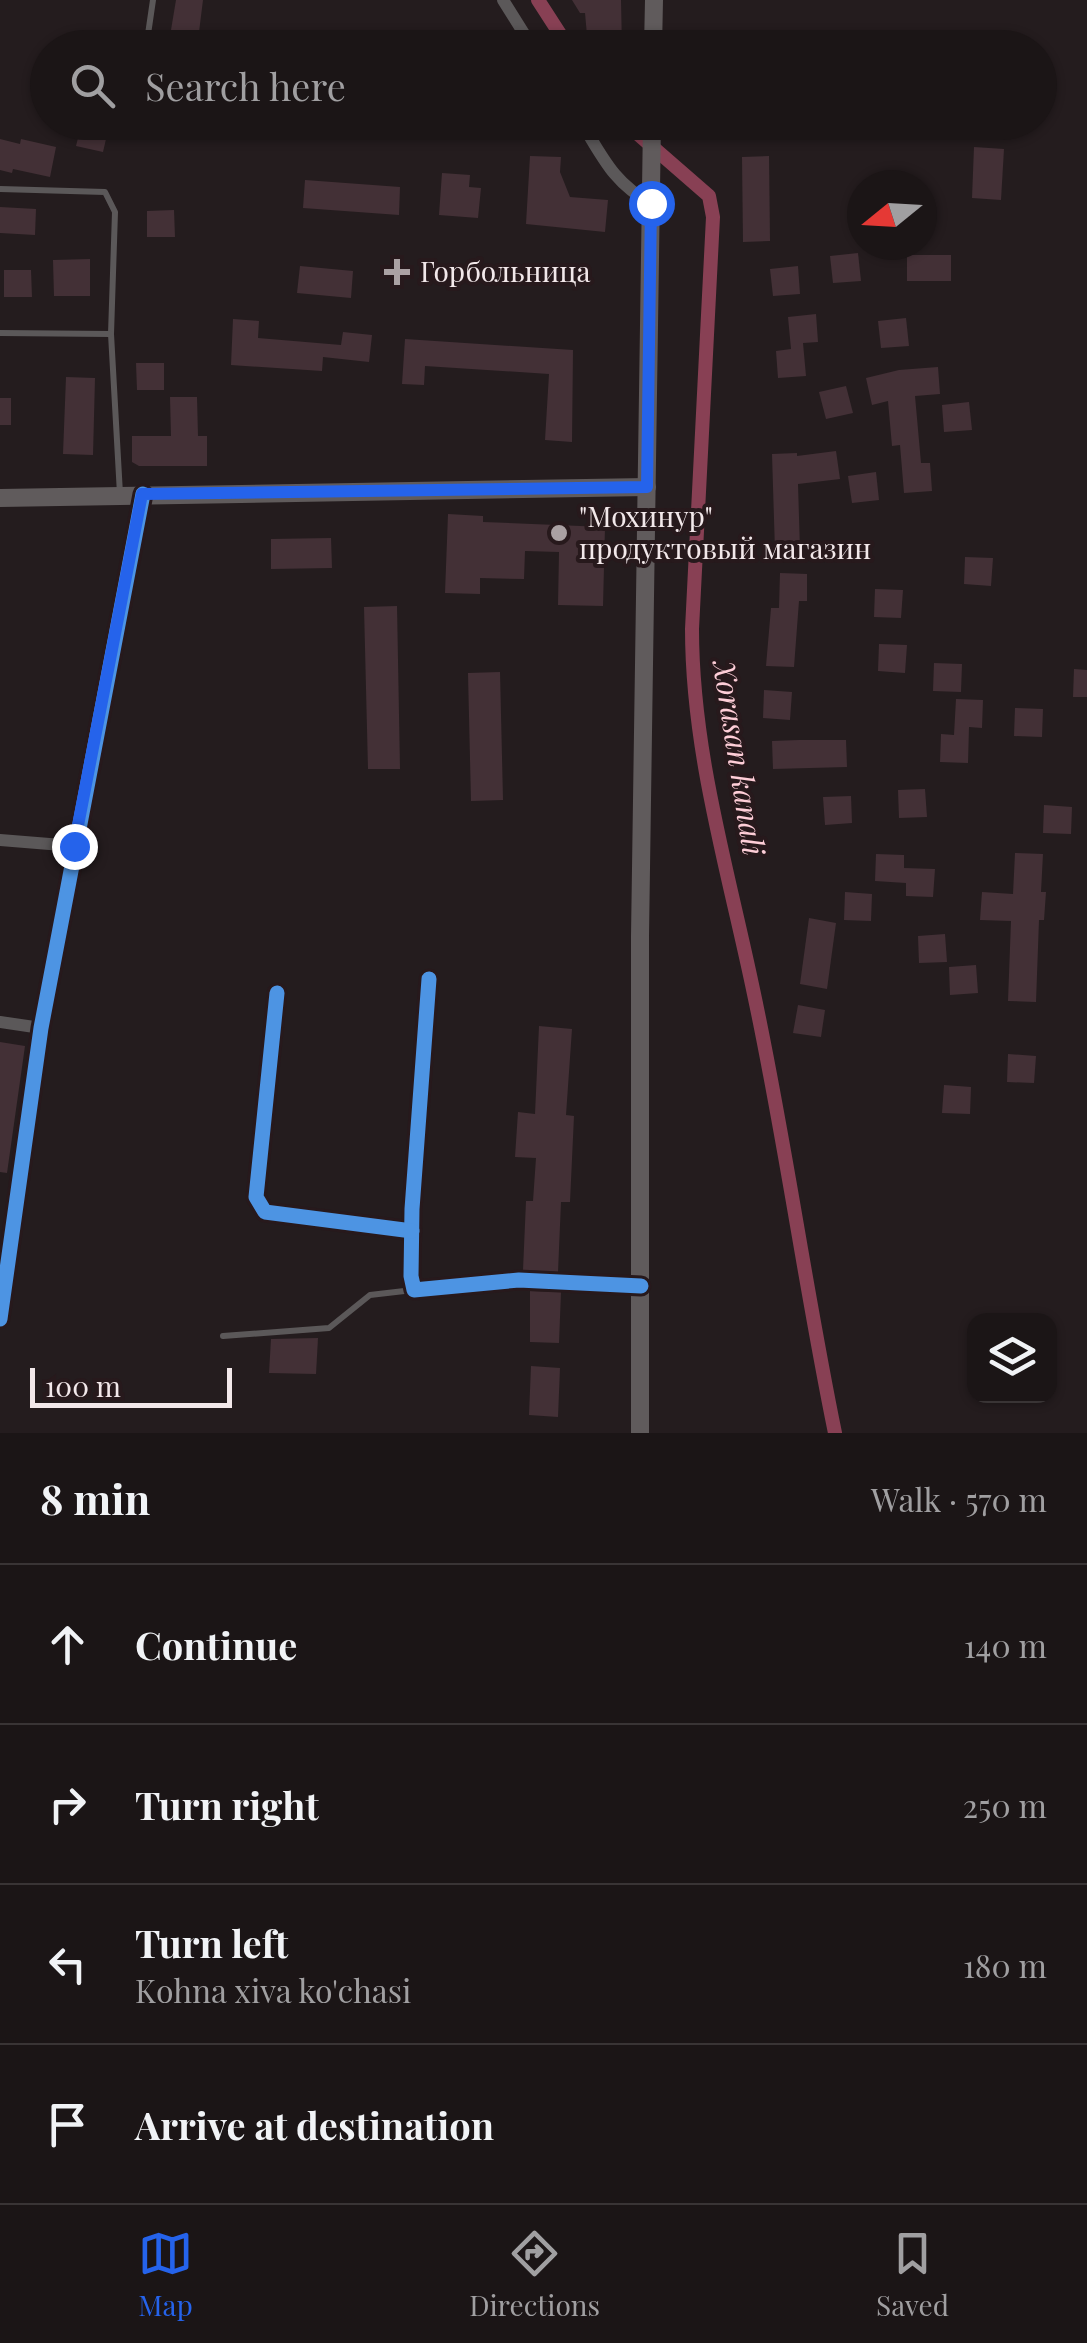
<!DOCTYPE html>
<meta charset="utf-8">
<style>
:root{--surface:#1b1516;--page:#282223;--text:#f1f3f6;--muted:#a09fa1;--line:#393435;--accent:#2563eb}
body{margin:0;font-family:"Playfair Display",serif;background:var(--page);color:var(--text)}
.controls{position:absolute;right:30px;bottom:30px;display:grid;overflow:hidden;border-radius:20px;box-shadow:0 2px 8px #0004}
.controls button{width:90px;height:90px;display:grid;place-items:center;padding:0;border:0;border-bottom:2px solid var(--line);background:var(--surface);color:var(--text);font:50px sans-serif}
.compass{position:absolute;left:847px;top:170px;width:90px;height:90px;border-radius:50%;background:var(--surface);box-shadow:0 2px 8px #0004;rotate:252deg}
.scale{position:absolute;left:30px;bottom:25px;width:202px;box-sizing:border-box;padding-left:10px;border:5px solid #f2e8ea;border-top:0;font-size:28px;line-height:35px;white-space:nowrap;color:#f2e8ea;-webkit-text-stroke:8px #27191c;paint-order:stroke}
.stop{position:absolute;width:30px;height:30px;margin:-22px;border:8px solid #2563eb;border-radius:50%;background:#fff}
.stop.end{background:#2563eb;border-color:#fff;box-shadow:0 2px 10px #0008}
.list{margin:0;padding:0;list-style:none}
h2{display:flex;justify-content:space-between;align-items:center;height:130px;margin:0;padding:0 40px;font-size:42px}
h2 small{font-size:32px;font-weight:400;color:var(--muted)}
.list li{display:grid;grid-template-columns:65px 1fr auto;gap:30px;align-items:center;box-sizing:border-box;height:160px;padding:0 40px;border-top:2px solid var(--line)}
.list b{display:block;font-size:38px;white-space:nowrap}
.list p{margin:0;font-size:32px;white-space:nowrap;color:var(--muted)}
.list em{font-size:32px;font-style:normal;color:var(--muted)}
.icon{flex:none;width:55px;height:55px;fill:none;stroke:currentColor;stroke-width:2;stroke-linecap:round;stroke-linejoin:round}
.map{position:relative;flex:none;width:1087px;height:1433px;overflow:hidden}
.search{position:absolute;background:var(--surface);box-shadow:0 2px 8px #0004;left:30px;right:30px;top:30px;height:110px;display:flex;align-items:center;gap:25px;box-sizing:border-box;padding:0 35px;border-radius:55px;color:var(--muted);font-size:38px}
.sheet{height:770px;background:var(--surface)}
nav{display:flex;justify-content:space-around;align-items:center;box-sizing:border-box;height:140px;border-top:2px solid var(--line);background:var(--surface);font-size:28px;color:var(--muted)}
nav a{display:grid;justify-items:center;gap:5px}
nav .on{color:var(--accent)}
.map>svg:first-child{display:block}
</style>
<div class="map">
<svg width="1087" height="1433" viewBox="0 0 1087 1433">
<rect width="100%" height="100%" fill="#241c1e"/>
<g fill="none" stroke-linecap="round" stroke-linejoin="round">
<g stroke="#884054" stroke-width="14">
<path d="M538,0L569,48"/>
<path d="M624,122L709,196L713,217L692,629C692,753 729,873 754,994C785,1139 805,1287 835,1433"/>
</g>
</g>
<g fill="#433036">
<path d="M176,0H203L197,48H168Z"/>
<path d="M572,0H621L622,48H593L587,35L585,13H580Z"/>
<path d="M82,122L109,126L103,152L76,146Z"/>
<path d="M0,139L20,144L21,139L56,147L50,177L13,169L12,173L0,170Z"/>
<path d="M974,147L1004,149L1001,200L972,198Z"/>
<path d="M530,156L561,157L560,172L570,197L608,200L605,232L526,224Z"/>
<path d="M769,156L770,241L743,242L742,157Z"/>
<path d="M442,173L470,175L469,187L481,188L478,218L439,215Z"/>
<path d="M305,180L400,187L399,215L303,208Z"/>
<path d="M0,207L36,209L35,235L0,233Z"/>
<path d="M174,210L175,237H147V211Z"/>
<path d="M858,253L861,281L833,283L830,256Z"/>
<rect x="907" y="255" width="44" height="26"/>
<path d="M90,259V296H54L53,260Z"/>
<path d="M300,266L353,271L351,298L297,293Z"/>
<path d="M798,266L800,294L773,296L770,269Z"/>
<path d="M4,270H31L32,297H4Z"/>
<path d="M816,314L818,342L803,343L806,376L778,378L776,351L791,349L788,317Z"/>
<path d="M906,318L909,346L881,348L878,321Z"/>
<path d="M233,319L259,321L258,338L341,345L343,332L372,335L369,362L323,357L322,371L231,365Z"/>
<path d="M405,339L573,350L572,442L545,440L549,374L425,366L424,385L402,384Z"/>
<path d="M136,363H164V390H137Z"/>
<path d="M938,367L940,394L915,396L921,463H930L932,491L904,493L900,445L892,446L888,401L872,405L866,378L899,370Z"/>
<path d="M66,377L95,378L93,455L63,454Z"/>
<path d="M846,386L853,413L826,419L819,392Z"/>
<path d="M170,397H197L198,436H207V466H139L132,462V436H171Z"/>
<rect x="0" y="398" width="11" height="27"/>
<path d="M969,402L972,430L944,432L942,405Z"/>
<path d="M836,451L840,479L798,484L800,550L775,551L772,454L797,453V456Z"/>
<path d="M876,472L879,500L852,503L848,476Z"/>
<path d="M448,514L483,516V522L605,527L603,606L558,605L559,552L525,551L524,579L480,578V594L445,593Z"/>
<path d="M331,538L332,568L271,569V539Z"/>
<path d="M965,557L993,558L991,586L964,584Z"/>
<path d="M780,573L807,574V601H799L794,667L766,666L771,608H779Z"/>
<path d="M875,589L903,590L901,618L874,617Z"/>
<path d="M397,606L400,769H368L364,607Z"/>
<path d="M879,644L907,645L905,673L878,671Z"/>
<path d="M934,663L962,664L961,692L933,691Z"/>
<path d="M1074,669L1087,670V697H1073Z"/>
<path d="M500,672L503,800L471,801L468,673Z"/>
<path d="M764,690L792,692L790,720L763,718Z"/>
<path d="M956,699L983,700L982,728L969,727L968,763L940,762L941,734L954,735Z"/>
<path d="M1015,708L1043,709L1042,737L1014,736Z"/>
<path d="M799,740H846L847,767L773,769L772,741Z"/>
<path d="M925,789L927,817L899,818L898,790Z"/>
<path d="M851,796L852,823L825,825L823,797Z"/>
<path d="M1044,805L1072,807L1071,834L1043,833Z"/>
<path d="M1015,853L1043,854L1041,892H1046L1044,920H1039L1036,1002L1008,1001L1011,921L980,920L982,892L1013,894Z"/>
<path d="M876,854L904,855V868L935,869L933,897L906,896V883L875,881Z"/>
<path d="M845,892L872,894L871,921L844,920Z"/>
<path d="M809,918L836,923L827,989L800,984Z"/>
<path d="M945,934L947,962L919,963L918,936Z"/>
<path d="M976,965L978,993L950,995L949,967Z"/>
<path d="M798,1005L825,1010L821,1037L793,1033Z"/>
<path d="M539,1026L572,1029L566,1115L574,1116L570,1202H561L558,1272L523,1270L526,1201H533L536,1158L515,1157L518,1112L535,1114Z"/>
<path d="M0,1042L25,1046L7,1173L0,1172Z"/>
<path d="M1008,1054L1036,1056L1034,1083L1007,1082Z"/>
<path d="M944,1085L971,1087L970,1114L942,1113Z"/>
<path d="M530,1291L561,1292L559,1343L530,1342Z"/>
<path d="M318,1338L316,1374L269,1373L271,1339Z"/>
<path d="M531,1366L560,1368L558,1417L529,1415Z"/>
</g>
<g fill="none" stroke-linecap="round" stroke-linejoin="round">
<g stroke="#5b5859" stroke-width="6">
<path d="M146,48L153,0"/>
<path d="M0,189L105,192L115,212L111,334L120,494"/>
<path d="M0,333L111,334"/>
<path d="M223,1336L329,1328L370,1295L413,1290"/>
</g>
<g stroke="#5b5859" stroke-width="12">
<path d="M503,0L533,48"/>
<path d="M581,122C602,156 614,184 651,203"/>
<path d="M0,840L74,846"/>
<path d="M429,979L412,1209L411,1276L414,1290L519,1280L641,1286"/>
<path d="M277,993L256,1197L265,1212L412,1231"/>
<path d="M0,1022L41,1028"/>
<path d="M0,1319L41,1028L143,494"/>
</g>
<g stroke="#605b5c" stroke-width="18">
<path d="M653,48L654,0"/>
<path d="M0,498L647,487"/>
<path d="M640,1433V936L652,122"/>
</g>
<defs>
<g id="cycleway">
<path d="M429,979L412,1209L411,1276L414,1290L519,1280L641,1286"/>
<path d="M277,993L256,1197L265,1212L412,1231"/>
<path d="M0,1319L41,1028L143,494"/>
</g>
</defs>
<use href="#cycleway" stroke="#27191c" stroke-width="21"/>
<use href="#cycleway" stroke="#4d94e3" stroke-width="15"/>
</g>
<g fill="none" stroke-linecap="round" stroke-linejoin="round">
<path stroke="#2563eb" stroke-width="12" d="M74,846L142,494L647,487L651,203"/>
</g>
<g fill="#aaa1a3" stroke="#27191c" stroke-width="4">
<path d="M392 257h10v10h10v10h-10v10h-10v-10h-10v-10h10z"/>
<circle cx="559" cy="533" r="10"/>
</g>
<g text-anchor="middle" stroke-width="8" stroke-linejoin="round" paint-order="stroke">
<g font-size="28" fill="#f2e8ea" stroke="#27191c" text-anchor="start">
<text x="420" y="282">Горбольница</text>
<text x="579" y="527">"Мохинур"<tspan x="579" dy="32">продуктовый магазин</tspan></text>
</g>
<g font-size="30" font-style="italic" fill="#feced8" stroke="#27191c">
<text transform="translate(738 758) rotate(81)" y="10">Xorasan kanali</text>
</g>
</g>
</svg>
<div class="controls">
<button><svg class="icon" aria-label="layers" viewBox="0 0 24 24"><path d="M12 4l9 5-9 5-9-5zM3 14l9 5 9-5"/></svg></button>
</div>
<svg class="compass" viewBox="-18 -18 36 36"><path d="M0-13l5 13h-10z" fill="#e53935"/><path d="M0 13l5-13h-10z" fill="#a09fa1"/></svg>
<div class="scale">100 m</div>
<div class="stop" style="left:651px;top:203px"></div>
<div class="stop end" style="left:74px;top:846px"></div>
<div class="search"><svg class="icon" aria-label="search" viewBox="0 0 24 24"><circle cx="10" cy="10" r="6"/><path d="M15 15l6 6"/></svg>Search here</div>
</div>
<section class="sheet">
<h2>8 min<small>Walk · 570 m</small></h2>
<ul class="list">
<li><svg class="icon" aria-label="ahead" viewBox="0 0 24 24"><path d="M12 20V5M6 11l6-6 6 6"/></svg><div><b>Continue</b></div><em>140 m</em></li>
<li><svg class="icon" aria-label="right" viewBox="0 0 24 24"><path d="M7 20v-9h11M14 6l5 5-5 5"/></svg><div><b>Turn right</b></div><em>250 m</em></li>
<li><svg class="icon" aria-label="left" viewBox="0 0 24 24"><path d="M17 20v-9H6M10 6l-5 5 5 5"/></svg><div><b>Turn left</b><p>Kohna xiva ko'chasi</p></div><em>180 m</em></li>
<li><svg class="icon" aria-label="arrive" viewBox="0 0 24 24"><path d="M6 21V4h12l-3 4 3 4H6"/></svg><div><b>Arrive at destination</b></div></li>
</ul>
</section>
<nav>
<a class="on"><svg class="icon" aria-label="map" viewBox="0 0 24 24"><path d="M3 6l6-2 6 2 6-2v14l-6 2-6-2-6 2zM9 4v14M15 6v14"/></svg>Map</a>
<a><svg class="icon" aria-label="directions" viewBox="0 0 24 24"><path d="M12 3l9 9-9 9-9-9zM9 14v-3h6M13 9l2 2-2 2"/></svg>Directions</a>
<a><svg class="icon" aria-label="saved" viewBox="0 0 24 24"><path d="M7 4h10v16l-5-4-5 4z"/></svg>Saved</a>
</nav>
